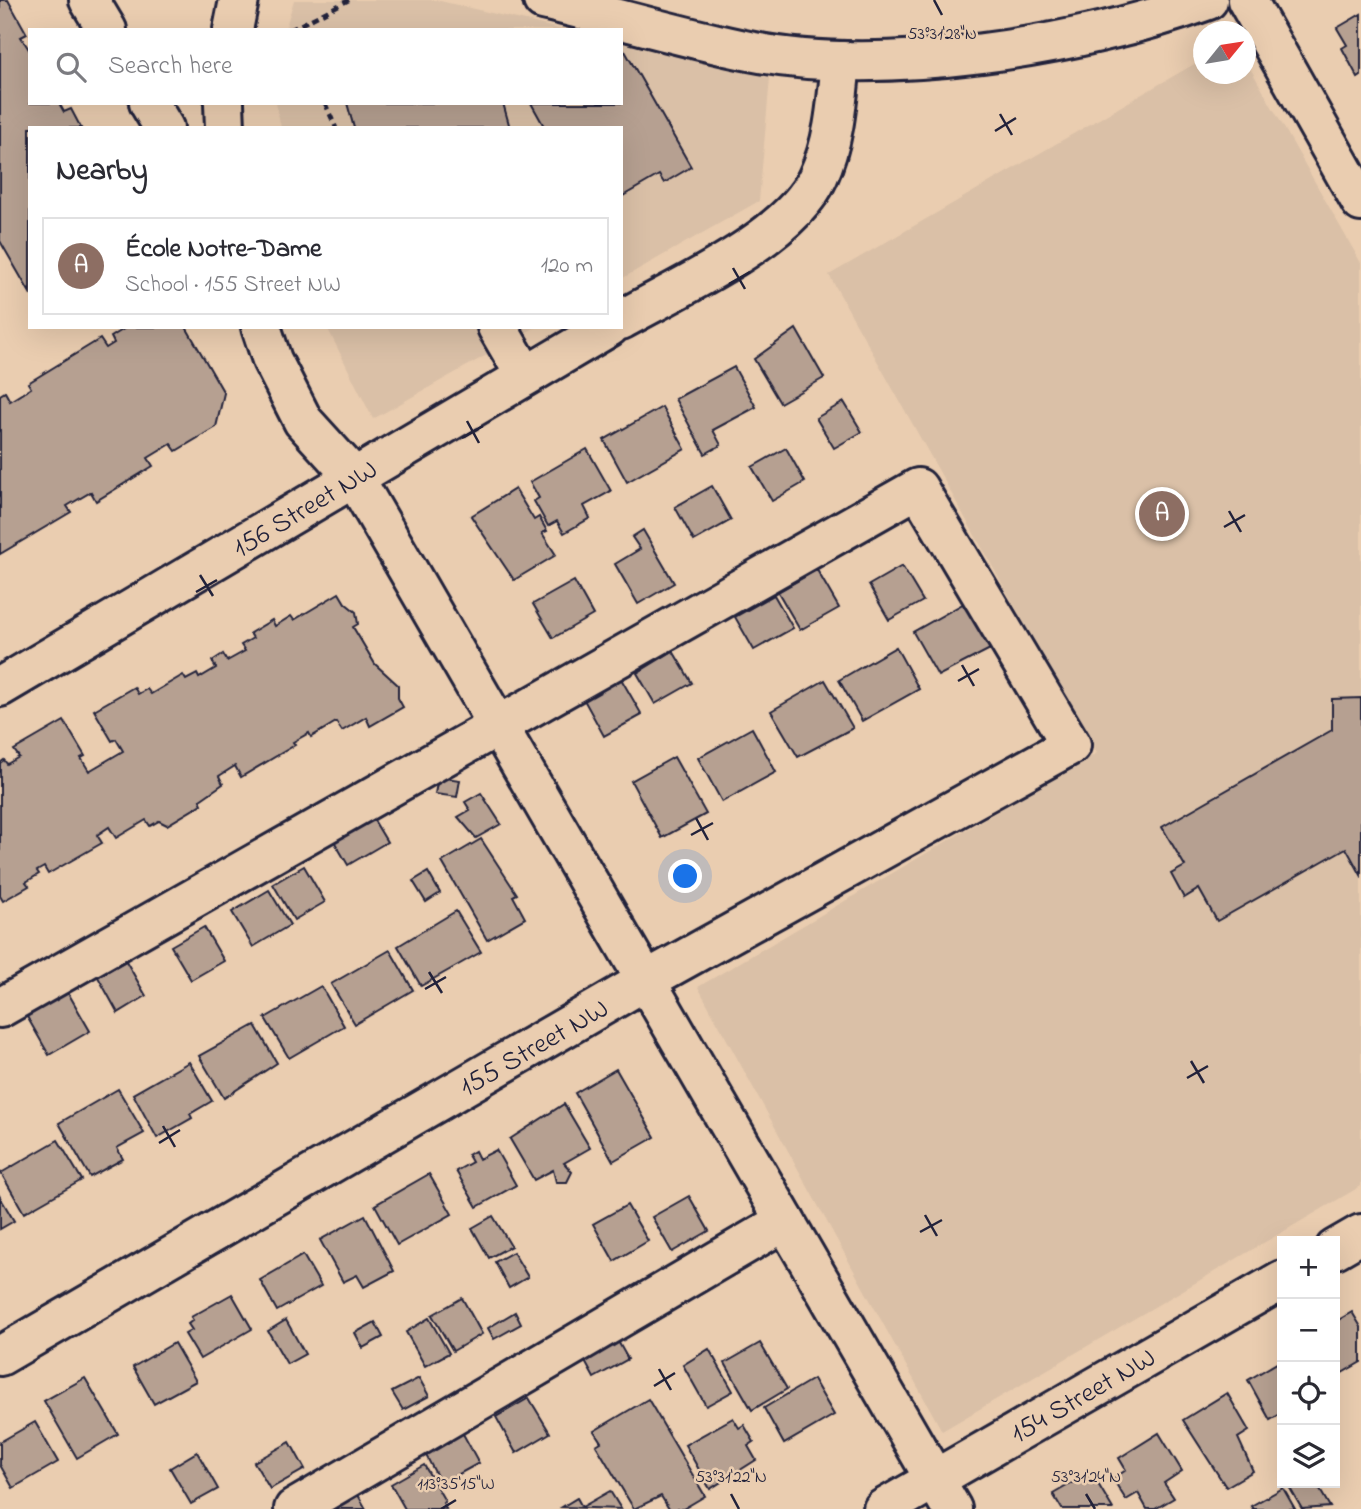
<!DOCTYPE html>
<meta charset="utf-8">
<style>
:root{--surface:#fff;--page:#f7f7f7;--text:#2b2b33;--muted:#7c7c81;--line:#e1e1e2;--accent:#b45309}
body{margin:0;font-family:"Indie Flower",sans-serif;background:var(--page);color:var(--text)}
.controls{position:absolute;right:21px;bottom:21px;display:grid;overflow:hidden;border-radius:0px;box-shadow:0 7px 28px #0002}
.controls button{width:63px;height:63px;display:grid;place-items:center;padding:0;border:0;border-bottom:2px solid var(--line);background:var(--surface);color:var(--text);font:35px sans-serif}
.compass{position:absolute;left:1193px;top:21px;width:63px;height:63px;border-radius:50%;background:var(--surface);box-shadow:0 7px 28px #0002;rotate:60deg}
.you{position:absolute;left:686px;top:877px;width:24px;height:24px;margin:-18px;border:5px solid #fff;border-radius:50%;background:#1a73e8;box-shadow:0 0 0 10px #1a73e833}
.badge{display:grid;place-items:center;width:46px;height:46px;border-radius:50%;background:var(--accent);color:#fff;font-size:23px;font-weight:700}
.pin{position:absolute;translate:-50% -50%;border:4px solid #fff;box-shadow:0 2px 7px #0006}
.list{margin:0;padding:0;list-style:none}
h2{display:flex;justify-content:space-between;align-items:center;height:91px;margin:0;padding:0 28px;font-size:30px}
h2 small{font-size:23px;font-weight:400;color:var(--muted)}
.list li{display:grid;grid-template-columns:46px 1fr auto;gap:21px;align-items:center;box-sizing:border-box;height:98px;margin:0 14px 14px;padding:0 14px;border:2px solid var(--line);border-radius:0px}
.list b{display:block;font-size:26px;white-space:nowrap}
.list p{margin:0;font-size:23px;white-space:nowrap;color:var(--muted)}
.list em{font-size:23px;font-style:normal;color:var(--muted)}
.icon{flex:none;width:38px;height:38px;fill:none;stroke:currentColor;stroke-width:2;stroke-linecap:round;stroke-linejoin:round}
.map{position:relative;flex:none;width:1361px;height:1509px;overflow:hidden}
.search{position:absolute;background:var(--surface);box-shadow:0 7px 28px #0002;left:28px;top:28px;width:595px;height:77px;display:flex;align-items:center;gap:18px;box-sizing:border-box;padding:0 24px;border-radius:0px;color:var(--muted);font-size:26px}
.panel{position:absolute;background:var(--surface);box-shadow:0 7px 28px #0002;left:28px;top:126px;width:595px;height:203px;border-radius:0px}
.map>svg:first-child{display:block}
</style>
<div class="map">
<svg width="1361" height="1509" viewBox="0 0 1361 1509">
<rect width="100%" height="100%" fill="#eacdb0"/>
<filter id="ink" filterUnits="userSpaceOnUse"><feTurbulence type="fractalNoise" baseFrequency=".0143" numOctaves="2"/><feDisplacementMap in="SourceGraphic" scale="14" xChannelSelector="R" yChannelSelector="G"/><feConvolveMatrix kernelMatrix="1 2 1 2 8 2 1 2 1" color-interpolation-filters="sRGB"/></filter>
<g filter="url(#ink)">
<g fill="#dac0a7">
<path d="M294,0H436L564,30H285Z"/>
<path d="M621,43L770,78L759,201L621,279V128H281L276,103H621Z"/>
<path d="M1203,59L1204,74H1246V61L1361,263V1186L942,1431L698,987L1097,753L829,275Z"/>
<path d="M327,327H536L373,419Z"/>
</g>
<g fill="#b6a091" stroke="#22223b" stroke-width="2">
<path d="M0,0H8L27,34L21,37L30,51V103H59L64,112L71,109L81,128H30V293L0,241Z"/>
<path d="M1361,14V76L1358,78L1342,48L1347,45L1337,28Z"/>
<path d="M625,51L691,167L664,183L659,175L621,197V128H545L531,103H621V53Z"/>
<path d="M347,103H503L510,128H354Z"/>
<path d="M127,327H186L224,393L216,427L176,451L171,444L148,458L153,466L96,501L91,492L67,506L71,512L0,554V395L5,392L10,401L31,388L28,383L100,339L106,348L114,343L111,337Z"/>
<path d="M796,329L824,378L780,403L754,359Z"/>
<path d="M734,367L756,407L713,430L721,445L705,454L675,399Z"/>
<path d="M844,402L862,432L834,448L816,418Z"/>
<path d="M662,407L685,449L627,482L604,440Z"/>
<path d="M786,448L805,482L772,501L752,467Z"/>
<path d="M587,449L611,491L584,506L590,518L564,533L557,521L548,526L534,501L539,498L530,482Z"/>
<path d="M712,486L731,520L694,541L675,507Z"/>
<path d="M515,489L534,520L539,517L547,531L542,533L556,555L514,580L471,516Z"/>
<path d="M643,530L674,583L638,604L615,564L640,549L632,537Z"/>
<path d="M902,566L923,601L889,620L869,585Z"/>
<path d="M817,570L839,608L800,630L778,592Z"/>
<path d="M574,581L593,615L553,638L533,604Z"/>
<path d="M339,593L345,603L356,612L358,624L353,627L375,664L398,685V698L403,707L370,726L366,717L342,731L336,722L311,737L309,733L293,742L295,745L241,777L235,766L219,776L223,784L200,800L202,804L167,825L159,821L150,826L146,820L116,838L109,827L97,835L102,843L48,874L44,867L37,871L39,874L26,882L29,886L3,901L0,896V763L4,760L7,764L19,757L14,750L64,721L85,756L81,758L89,771L123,751L116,739L112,741L94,710L134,687L138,694L147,689L151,694L183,675L186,680L197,674L199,678L216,668L212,661L223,654L227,661L245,651L241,645L253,638L250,633L272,620L275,626L291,616L294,620Z"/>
<path d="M774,595L793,628L754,650L735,617Z"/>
<path d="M968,601L994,647L938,676L913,632Z"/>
<path d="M896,647L919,689L862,721L839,680Z"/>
<path d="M673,651L692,683L655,704L637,673Z"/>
<path d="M620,677L642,715L604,736L583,698Z"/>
<path d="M825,680L853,728L798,757L771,711Z"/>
<path d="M1361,698V875L1346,848L1217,921L1199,889L1184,898L1171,874L1185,866L1162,827L1332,730V699Z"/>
<path d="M752,728L776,772L722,802L698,758Z"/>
<path d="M674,757L706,814L662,838L631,781Z"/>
<path d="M438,777L460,780L457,797L435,794Z"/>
<path d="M481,793L501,824L476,838L458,817L470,810L465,802Z"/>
<path d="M363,802L387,842L348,865L324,824Z"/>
<path d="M481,839L517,894L513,896L525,918L487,940L442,862Z"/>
<path d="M304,866L325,902L294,920L273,884Z"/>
<path d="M428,872L440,893L426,902L413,881Z"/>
<path d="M269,890L290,925L253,947L232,912Z"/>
<path d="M456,911L481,952L421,986L398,946Z"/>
<path d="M204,927L224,961L191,980L171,946Z"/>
<path d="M390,950L413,990L355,1024L331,984Z"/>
<path d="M126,961L146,996L118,1013L98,977Z"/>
<path d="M63,984L90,1031L49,1055L22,1008Z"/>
<path d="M321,986L344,1026L289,1058L265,1018Z"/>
<path d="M255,1025L277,1063L224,1098L199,1056Z"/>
<path d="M189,1062L212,1101L190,1114L192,1118L157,1138L133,1094Z"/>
<path d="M616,1069L655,1137L613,1161L575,1093Z"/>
<path d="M118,1089L144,1133L117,1148L123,1159L90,1177L59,1123Z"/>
<path d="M564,1104L590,1148L564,1163L572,1172L567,1182H556L553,1170L534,1180L510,1139Z"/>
<path d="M58,1140L82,1180L24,1213L1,1173Z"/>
<path d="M496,1150L516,1185L477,1207L456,1171L472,1162L468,1155L475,1151L479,1159Z"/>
<path d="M429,1174L452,1214L397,1245L375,1205Z"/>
<path d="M689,1196L709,1231L672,1252L652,1217Z"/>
<path d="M0,1197L14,1221L0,1229Z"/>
<path d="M627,1205L648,1241L614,1261L593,1224Z"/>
<path d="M365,1215L394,1271L364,1287L357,1275L343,1282L320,1240Z"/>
<path d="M493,1216L511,1246L489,1258L472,1228Z"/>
<path d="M513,1252L528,1277L509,1288L495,1262Z"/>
<path d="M303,1255L321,1286L277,1311L260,1280Z"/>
<path d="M232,1294L252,1329L200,1359L185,1334L192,1330L188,1324L193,1320L191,1317Z"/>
<path d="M462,1298L482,1334L453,1351L432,1315Z"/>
<path d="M515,1312L521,1324L494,1339L488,1328Z"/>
<path d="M1352,1312L1361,1327V1362L1335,1377V1322Z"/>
<path d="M429,1318L449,1353L425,1366L406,1332Z"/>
<path d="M286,1320L305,1354L287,1364L268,1331Z"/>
<path d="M375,1322L383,1337L363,1348L355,1333Z"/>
<path d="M611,1329L628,1359L594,1378L577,1347Z"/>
<path d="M174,1343L196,1381L154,1404L133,1367Z"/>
<path d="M760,1343L787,1389L752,1410L725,1363Z"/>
<path d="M709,1349L733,1391L706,1406L683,1365Z"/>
<path d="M1282,1360V1413L1270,1420L1248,1380Z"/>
<path d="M85,1378L118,1434L77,1458L44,1401Z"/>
<path d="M419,1378L429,1396L403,1410L392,1392Z"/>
<path d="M813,1379L834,1415L784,1444L764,1408Z"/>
<path d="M1227,1393L1249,1431L1238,1438L1253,1471L1226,1487L1183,1420Z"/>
<path d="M529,1398L550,1433L516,1453L496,1417Z"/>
<path d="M648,1399L705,1496L683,1509H669L661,1496L634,1509L596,1445L601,1442L594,1431Z"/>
<path d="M733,1418L739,1428L744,1425L754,1442L748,1446L756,1460L710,1489L685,1445Z"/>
<path d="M456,1421L479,1463L441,1484L419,1442Z"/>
<path d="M35,1422L58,1462L13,1488L0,1465V1442Z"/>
<path d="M1159,1433L1182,1471L1164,1483L1174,1498L1155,1509H1147L1138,1493L1126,1500L1113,1479L1126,1470L1119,1458Z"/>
<path d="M290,1442L305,1469L270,1489L254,1462Z"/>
<path d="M197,1452L218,1489L191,1504L170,1468Z"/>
<path d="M424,1465L445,1501L443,1503L446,1509H405L391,1484Z"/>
<path d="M1091,1472L1113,1509H1062L1053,1494Z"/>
<path d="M349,1479L366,1509H320Z"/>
<path d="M1292,1483H1316L1330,1507L1302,1509L1288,1485Z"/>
<path d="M1283,1488L1295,1509H1253L1251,1506Z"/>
<path d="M610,1491L621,1509L562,1507L577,1498L582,1507Z"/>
</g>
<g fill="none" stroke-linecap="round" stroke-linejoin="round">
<defs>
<g id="minor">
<path d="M89,0L107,30"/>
<path d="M1247,0L1361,202"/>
<path d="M233,30L239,0"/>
<path d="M149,103L164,128"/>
<path d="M224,103L225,128"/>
<path d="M621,320C679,287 791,238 818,177C835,140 837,100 841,61"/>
<path d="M261,327L272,360L303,421L354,477L952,1509"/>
<path d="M497,327L525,375"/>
<path d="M0,687L609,327"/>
<path d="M0,1008L918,488L1071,745L645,981L0,1356"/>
<path d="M1335,1249L1361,1234"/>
<path d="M294,1509L785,1221"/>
<path d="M883,1509L1282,1280"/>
</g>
<path id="major" d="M543,0C612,16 680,37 749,51C882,78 1081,47 1208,0"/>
</defs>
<use href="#minor" stroke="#22223b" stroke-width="44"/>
<use href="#major" stroke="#22223b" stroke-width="44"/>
<g stroke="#22223b" stroke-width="4.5" stroke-dasharray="7 5" stroke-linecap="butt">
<path d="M290,30L349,0"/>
<path d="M325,103L336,128"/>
</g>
<use href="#minor" stroke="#eacdb0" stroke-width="38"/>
<use href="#major" stroke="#eacdb0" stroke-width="38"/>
</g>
</g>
<path fill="none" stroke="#22223b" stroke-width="2.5" d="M934,0L942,15M1000,114L1012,135M995,131L1016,118M733,268L745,289M729,284L750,272M467,421L479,443M462,438L483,426M1229,511L1241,532M1224,527L1245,515M200,575L213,596M196,592L217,580M962,665L974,686M958,681L979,669M696,818L708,840M691,835L713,823M429,972L442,993M425,989L446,977M1191,1061L1204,1083M1187,1078L1208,1066M163,1126L175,1147M159,1143L180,1130M925,1215L937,1236M920,1232L942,1220M659,1369L671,1390M654,1386L675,1373M731,1494L739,1509M1086,1494L1095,1509M441,1509L456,1500"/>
<g text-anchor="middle" stroke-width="5" stroke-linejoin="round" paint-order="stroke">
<g font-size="28" fill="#22223b" stroke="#eacdb0">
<text transform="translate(304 507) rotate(-31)" y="10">156 Street NW</text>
<text transform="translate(533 1046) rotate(-30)" y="10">155 Street NW</text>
<text transform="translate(1082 1394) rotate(-30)" y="10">154 Street NW</text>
</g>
</g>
<g font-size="18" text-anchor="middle" fill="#22223b" stroke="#eacdb0" stroke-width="5" stroke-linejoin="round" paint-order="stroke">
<text x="942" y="39">53°31'28"N</text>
<text x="731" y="1482">53°31'22"N</text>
<text x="1086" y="1482">53°31'24"N</text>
<text x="456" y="1489">113°35'15"W</text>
</g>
</svg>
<div class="controls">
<button>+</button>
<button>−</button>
<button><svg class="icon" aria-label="locate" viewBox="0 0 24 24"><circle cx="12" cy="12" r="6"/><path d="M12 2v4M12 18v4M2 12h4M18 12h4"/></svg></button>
<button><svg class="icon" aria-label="layers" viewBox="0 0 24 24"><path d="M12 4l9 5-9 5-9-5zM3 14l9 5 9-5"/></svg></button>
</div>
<svg class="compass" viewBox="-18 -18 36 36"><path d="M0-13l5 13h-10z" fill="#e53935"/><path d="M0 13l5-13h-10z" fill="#7c7c81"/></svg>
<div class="you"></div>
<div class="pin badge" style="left:1162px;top:514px;background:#8d6e63">A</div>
<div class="search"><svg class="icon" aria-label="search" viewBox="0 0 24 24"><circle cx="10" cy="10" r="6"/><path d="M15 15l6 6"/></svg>Search here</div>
<section class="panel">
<h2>Nearby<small></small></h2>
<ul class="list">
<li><span class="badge" style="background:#8d6e63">A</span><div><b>École Notre-Dame</b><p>School · 155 Street NW</p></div><em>120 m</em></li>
</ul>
</section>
</div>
